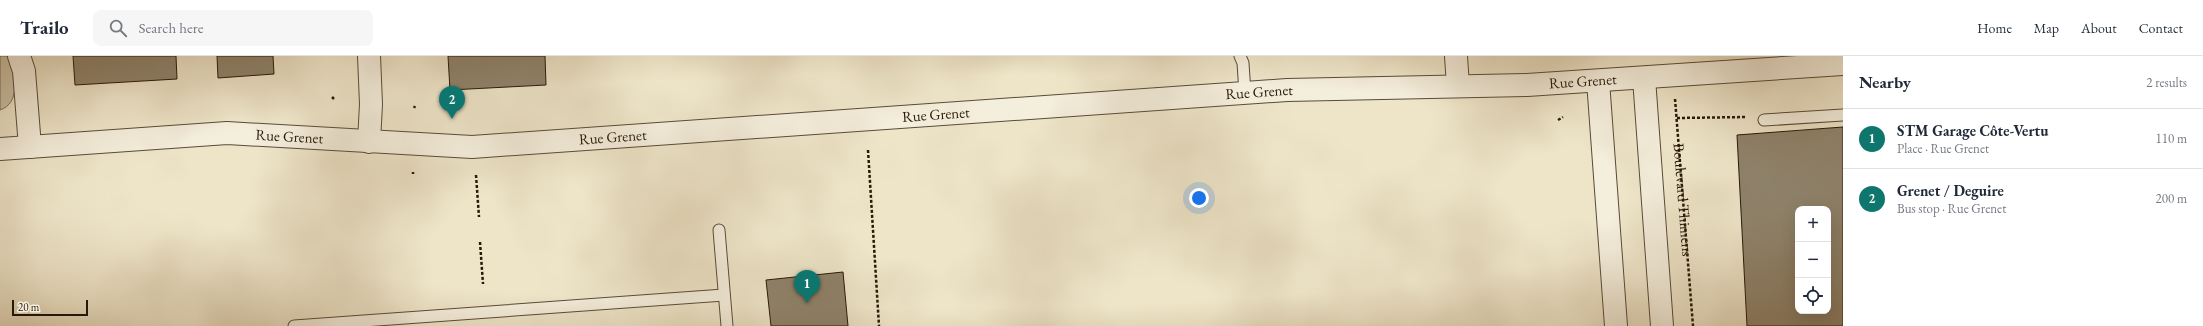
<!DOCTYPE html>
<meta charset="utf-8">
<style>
:root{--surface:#fff;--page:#f6f6f7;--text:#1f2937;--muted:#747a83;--line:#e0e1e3;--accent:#0f766e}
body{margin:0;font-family:"EB Garamond",serif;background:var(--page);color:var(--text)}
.controls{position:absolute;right:12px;bottom:12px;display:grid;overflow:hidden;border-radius:8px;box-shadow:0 4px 16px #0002}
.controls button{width:36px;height:36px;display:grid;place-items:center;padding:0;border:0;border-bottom:1px solid var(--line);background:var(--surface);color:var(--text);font:20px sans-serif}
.scale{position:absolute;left:12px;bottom:10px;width:76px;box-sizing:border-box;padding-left:4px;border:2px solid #281808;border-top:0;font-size:11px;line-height:14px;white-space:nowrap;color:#281808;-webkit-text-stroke:3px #f4eedc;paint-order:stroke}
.you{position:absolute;left:1199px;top:142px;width:14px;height:14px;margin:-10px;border:3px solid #fff;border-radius:50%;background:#1a73e8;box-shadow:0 0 0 6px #1a73e833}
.badge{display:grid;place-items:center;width:26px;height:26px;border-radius:50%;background:var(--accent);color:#fff;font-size:13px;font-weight:700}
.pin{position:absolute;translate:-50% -33px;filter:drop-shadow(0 1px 2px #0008)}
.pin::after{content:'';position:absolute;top:21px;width:14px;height:12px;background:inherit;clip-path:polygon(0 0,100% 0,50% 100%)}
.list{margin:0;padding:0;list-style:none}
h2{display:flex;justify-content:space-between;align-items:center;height:52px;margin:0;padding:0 16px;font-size:17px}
h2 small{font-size:13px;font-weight:400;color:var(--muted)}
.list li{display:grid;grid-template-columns:26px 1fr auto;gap:12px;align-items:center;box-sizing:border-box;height:60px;padding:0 16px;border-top:1px solid var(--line)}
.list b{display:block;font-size:15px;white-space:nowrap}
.list p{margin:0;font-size:13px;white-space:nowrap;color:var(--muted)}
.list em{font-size:13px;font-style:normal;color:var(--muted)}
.icon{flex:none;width:22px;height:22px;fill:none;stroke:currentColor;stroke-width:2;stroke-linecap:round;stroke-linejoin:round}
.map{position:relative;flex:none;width:1843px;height:270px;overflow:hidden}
header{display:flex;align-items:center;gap:24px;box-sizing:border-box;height:56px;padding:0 20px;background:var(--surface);border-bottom:1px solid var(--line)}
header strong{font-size:19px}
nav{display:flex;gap:22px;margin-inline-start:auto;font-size:14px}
.search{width:280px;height:36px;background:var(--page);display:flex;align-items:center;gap:10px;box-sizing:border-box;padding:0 14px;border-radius:8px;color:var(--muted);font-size:15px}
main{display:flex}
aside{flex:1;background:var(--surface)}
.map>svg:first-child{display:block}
</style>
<header>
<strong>Trailo</strong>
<div class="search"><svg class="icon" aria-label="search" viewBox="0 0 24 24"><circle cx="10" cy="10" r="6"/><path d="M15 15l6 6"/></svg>Search here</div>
<nav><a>Home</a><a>Map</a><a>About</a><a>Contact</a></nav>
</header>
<main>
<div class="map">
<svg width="1843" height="270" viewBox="0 0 1843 270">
<rect width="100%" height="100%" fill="#eee5c9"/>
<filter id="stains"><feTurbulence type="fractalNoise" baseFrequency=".005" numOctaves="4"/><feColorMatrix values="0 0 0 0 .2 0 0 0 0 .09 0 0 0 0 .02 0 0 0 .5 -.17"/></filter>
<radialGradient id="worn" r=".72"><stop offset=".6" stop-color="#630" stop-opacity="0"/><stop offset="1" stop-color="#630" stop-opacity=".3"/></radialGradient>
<path fill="#ccc2a8" stroke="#7a6d58" d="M0,0H7L10,3C15,19 21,47 0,54Z"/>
<g fill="#8f836c" stroke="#281808" fill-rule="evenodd">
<path d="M73,0H176L177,23L75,29Z"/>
<path d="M217,0H273L274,18L218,22Z"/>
<path d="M448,0H545L546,29L450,34Z"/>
<path d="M1843,71V270H1747L1737,79ZM1798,153H1828V255H1798Z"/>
<path d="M843,216L848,270H771L766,224Z"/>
</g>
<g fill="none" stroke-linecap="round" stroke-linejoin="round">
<defs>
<g id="service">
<path d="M1240,0L1243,7L1245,37"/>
<path d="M1764,64L1843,59"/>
<path d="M719,174L727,270"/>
<path d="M294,270L724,239"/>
</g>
<g id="minor">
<path d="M19,0L24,15L30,91"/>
<path d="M369,0L371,48L369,86"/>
<path d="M1456,0L1458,30"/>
</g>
<g id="tertiary">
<path d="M1644,22L1662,270"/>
<path d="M1598,25L1616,270"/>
<path id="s2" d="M0,93L227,77L472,91L1287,34L1527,29L1843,8"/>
</g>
</defs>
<use href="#service" stroke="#5a4b38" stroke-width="13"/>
<use href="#minor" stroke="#5a4b38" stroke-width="24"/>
<use href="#tertiary" stroke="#5a4b38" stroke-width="24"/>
<g stroke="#281808" stroke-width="2.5" stroke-dasharray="3 2" stroke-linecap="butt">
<path d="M332,41L334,43"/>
<path id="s1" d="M1675,43L1693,270"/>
<path d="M414,52L415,50"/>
<path d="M1677,62L1746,61"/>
<path d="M1558,64L1563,61"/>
<path d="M868,94L879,270"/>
<path d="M413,116V118"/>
<path d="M476,119L479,161"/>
<path d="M480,186L483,228"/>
</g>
<use href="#service" stroke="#f4eedc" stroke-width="11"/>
<use href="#minor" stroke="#f4eedc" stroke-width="22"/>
<use href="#tertiary" stroke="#f4eedc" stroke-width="22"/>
</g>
<g text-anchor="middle" stroke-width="3.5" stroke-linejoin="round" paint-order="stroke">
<g font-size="15" fill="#281808" stroke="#f4eedc">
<text dy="5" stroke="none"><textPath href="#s2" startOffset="1586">Rue Grenet</textPath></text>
<text dy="5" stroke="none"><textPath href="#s2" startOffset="1262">Rue Grenet</textPath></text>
<text dy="5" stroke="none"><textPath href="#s2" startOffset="938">Rue Grenet</textPath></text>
<text dy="5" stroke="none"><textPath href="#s2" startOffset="290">Rue Grenet</textPath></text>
<text dy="5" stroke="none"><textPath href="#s2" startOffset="614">Rue Grenet</textPath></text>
<text dy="5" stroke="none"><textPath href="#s1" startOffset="101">Boulevard Thimens</textPath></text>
</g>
</g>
<rect width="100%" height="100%" filter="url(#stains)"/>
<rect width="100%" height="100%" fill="url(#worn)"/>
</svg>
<div class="controls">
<button>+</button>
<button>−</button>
<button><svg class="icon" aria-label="locate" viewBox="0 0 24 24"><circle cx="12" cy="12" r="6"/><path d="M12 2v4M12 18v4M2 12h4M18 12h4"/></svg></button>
</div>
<div class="scale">20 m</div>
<div class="you"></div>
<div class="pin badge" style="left:807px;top:247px">1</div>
<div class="pin badge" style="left:452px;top:63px">2</div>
</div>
<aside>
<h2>Nearby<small>2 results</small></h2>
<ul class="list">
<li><span class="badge">1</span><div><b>STM Garage Côte-Vertu</b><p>Place · Rue Grenet</p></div><em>110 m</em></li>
<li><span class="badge">2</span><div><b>Grenet / Deguire</b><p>Bus stop · Rue Grenet</p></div><em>200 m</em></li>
</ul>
</aside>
</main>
